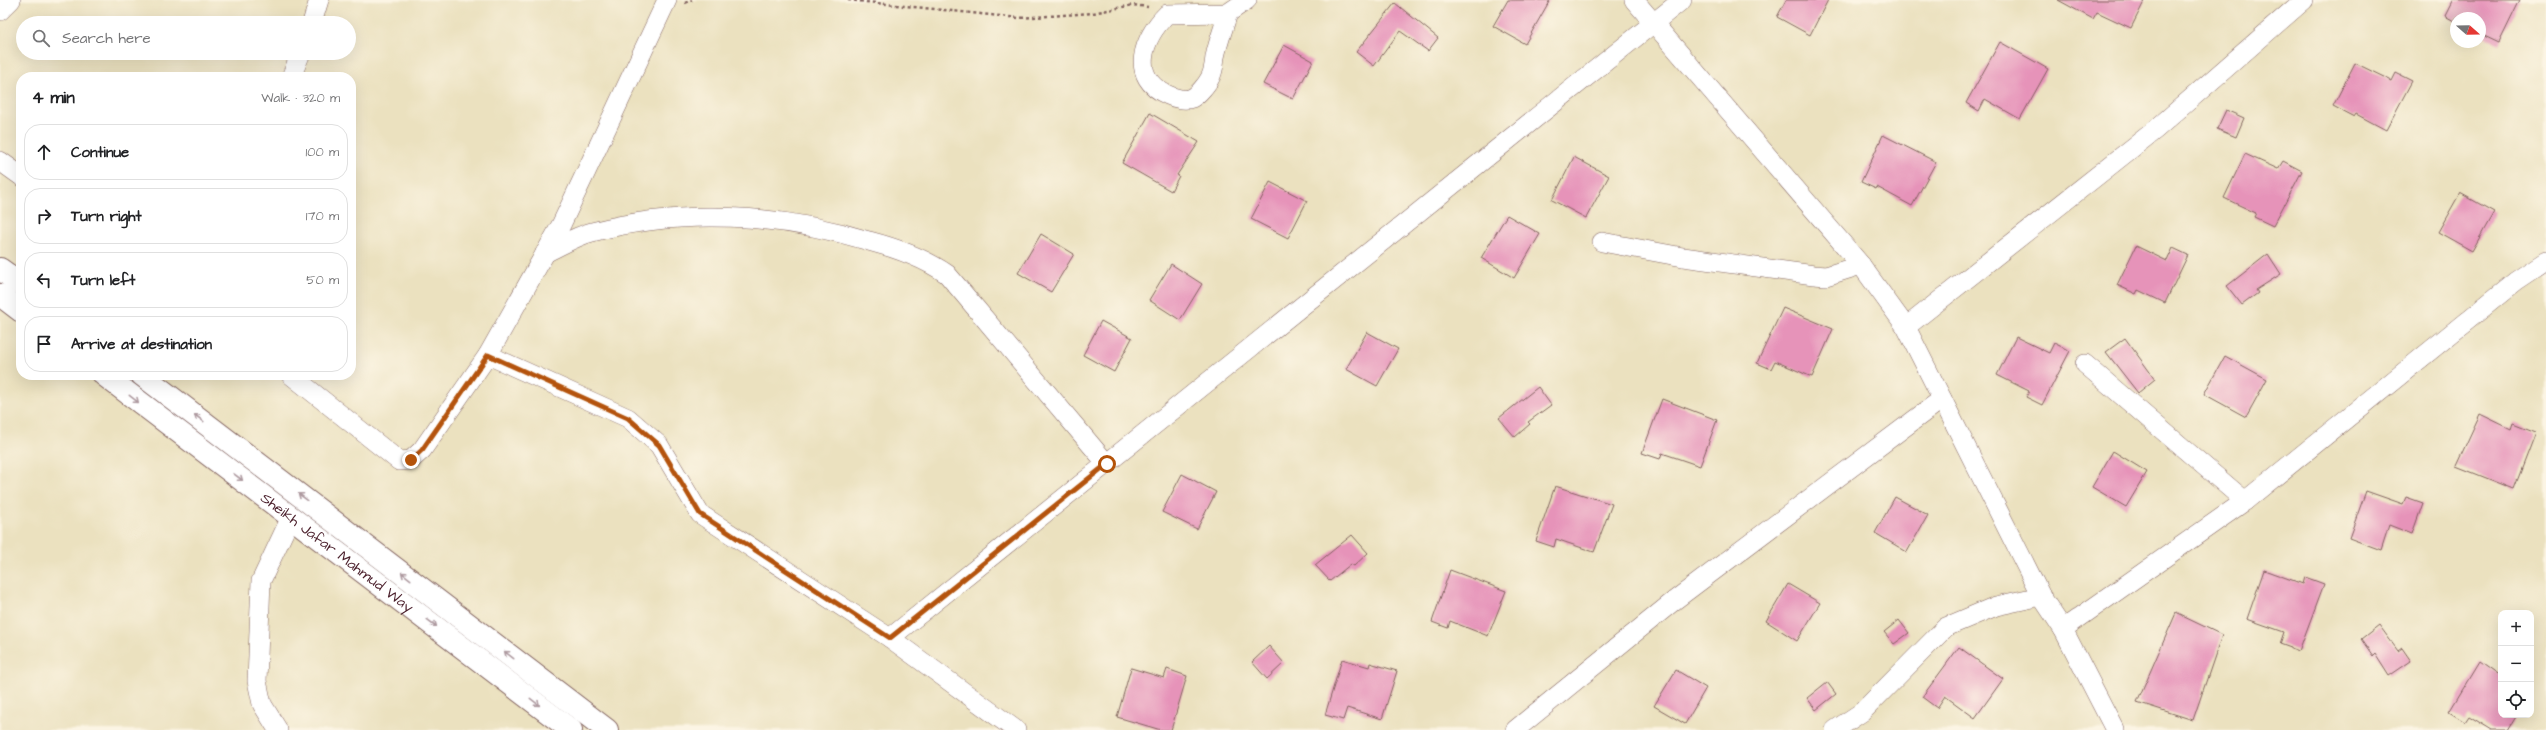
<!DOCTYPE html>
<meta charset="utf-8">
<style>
:root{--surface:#fff;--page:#f6f6f6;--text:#202124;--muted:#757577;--line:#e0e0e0}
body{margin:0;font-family:"Architects Daughter",sans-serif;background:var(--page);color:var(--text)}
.controls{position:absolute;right:12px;bottom:12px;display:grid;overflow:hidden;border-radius:8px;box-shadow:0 4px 16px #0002}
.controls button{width:36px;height:36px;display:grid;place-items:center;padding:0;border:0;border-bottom:1px solid var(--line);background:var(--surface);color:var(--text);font:20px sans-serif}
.compass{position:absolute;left:2450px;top:12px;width:36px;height:36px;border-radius:50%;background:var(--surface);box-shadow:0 4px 16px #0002;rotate:110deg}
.stop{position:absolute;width:12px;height:12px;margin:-9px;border:3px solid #b45309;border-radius:50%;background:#fff}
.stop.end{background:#b45309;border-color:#fff;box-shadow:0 1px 4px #0008}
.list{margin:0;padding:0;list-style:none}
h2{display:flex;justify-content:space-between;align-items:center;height:52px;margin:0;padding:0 16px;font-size:17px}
h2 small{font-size:13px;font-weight:400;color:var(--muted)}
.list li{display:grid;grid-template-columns:26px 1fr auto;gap:12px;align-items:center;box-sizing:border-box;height:56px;margin:0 8px 8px;padding:0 8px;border:1px solid var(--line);border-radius:16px}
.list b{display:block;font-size:15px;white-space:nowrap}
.list em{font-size:13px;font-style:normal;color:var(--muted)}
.icon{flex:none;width:22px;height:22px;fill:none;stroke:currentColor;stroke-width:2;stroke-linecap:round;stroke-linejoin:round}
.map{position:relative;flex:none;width:2546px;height:730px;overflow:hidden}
.search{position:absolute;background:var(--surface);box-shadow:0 4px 16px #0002;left:16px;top:16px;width:340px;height:44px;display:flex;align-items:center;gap:10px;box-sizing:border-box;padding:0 14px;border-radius:22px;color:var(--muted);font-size:15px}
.panel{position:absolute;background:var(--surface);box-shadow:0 4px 16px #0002;left:16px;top:72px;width:340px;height:308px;border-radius:16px}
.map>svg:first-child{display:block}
</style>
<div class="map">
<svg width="2546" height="730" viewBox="0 0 2546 730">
<rect width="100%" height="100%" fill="#fcf5e5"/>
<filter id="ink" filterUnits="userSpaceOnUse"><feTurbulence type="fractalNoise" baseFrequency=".025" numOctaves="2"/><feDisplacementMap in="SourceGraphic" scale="8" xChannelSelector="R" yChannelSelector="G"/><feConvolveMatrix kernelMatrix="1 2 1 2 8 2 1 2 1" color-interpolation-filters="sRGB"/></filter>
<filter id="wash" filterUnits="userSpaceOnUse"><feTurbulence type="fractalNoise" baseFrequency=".012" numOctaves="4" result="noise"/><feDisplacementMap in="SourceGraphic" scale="16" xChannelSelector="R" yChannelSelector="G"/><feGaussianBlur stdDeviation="0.9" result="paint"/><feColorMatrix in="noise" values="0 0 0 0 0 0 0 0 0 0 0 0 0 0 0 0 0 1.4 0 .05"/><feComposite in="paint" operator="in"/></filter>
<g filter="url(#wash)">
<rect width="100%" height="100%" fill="#ebe1bf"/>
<g id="blocks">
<g fill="#e693b9">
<path d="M1508,0H1550L1525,44L1493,26Z"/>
<path d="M1786,0H1828L1810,35L1777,17Z"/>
<path d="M2058,0H2145L2131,28L2097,12L2093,19Z"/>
<path d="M2453,0H2520L2499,43L2480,34V18H2456V22L2445,16Z"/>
<path d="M1395,3L1438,38L1428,51L1400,31L1374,66L1356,52Z"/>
<path d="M2000,42L2048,69L2020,119L1985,99L1979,111L1966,103Z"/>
<path d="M1284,45L1313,61L1293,99L1263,84Z"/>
<path d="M2355,63L2392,81L2396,73L2412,81L2386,130L2356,114L2354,117L2333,106Z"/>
<path d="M2226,110L2244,118L2236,137L2217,129Z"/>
<path d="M1150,113L1199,142L1177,175L1179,176L1171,191L1122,163Z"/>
<path d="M1883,135L1936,162L1912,206L1877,187L1876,189L1861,182Z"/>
<path d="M2245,154L2278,169L2283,161L2302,171L2273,226L2254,217L2256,213L2224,198Z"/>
<path d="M1574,157L1609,176L1586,218L1552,200Z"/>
<path d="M1270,182L1307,201L1288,238L1251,219Z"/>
<path d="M2460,193L2494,212L2472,251L2438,232Z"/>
<path d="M1507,215L1540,234L1514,278L1481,258Z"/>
<path d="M1041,234L1074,254L1051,292L1018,273Z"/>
<path d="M2136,246L2167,261L2173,248L2188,255L2165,303L2138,290L2136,294L2117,285Z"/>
<path d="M2268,254L2281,274L2256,290L2258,293L2242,305L2227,286Z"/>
<path d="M1171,264L1202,284L1180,320L1149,300Z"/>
<path d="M1783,308L1833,329L1812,377L1775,361L1771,369L1757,363Z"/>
<path d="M1101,321L1132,338L1114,372L1083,355Z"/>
<path d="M1367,332L1398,349L1377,386L1346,369Z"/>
<path d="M2016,337L2049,353L2054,343L2070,351L2042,405L2026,397L2029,391L1997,375Z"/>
<path d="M2125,338L2155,379L2138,393L2106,352Z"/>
<path d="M2225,356L2267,379L2246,417L2204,394Z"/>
<path d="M1538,387L1551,405L1528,422L1530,424L1515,437L1499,418Z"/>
<path d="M1662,399L1717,420L1700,466L1662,453L1660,459L1642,453Z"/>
<path d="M2480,414L2511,429L2513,423L2536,432L2514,489L2456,466Z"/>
<path d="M2113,451L2147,472L2126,507L2092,487Z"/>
<path d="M1182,474L1216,492L1197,529L1162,512Z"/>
<path d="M1555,486L1612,504L1594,552L1556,539L1554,547L1536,541Z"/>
<path d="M2366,491L2403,504L2406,497L2423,503L2412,534L2389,525L2381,550L2349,538Z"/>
<path d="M1895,497L1928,515L1907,552L1875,533Z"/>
<path d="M1352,535L1368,553L1354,566L1351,564L1330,581L1315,565Z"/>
<path d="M1450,570L1506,591L1488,636L1450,621L1448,628L1432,622Z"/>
<path d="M2264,570L2303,584L2305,577L2324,584L2299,651L2280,644L2284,632L2247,619Z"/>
<path d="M1788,584L1820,603L1797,641L1766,621Z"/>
<path d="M2176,613L2222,635L2193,720L2137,702Z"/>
<path d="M1899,620L1909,633L1894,644L1884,632Z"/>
<path d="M2379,625L2398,651L2402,648L2411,661L2389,676L2375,654L2373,656L2361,639Z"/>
<path d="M1269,646L1284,663L1267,679L1252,662Z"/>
<path d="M1959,647L2003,679L1975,718L1945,696L1937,708L1922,697Z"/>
<path d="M1342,659L1369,667L1370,663L1397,671L1382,719L1347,708L1343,720L1325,715Z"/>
<path d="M2480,661L2501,676V715H2517L2508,730H2492L2469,716L2465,722L2449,712Z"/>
<path d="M1131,668L1164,678L1167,669L1187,676L1171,730H1161L1117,717Z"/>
<path d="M1676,670L1706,688L1685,724L1654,706Z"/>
<path d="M1827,682L1836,694L1816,710L1807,698Z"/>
</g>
</g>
</g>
<g filter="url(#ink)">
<use href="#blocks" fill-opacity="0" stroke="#82635f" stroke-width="1"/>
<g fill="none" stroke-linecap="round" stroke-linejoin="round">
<defs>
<g id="minor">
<path d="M1634,0L1861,265L1906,327L2041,596L2063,629L2115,730"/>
<path d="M0,11L11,0"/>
<path d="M1228,13C1224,27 1218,42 1215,57C1214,64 1214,71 1210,78C1207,84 1198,95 1192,98C1185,101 1174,98 1168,95C1128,78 1143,38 1167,14L1228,13L1247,0"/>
<path d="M312,23L319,0"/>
<path d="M291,77L301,53"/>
<path d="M0,161L21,176"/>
<path d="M1602,242L1683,257L1814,275L1826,276L1861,265"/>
<path d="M545,253C560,246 576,236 592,232C683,208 780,214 869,241C896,248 924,258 947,274L1107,464"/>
<path d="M1906,327L2155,130L2304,0"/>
<path d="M488,355L628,418L659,445L700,514L890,638L1016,730"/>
<path d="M2085,364L2245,501"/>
<path d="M291,375L399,461L411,460L422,450L488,355L561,225L667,0"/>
<path d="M2063,629L2245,501L2516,281L2546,261"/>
<path d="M890,638L1682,0"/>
<path d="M278,730L262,704L257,681L261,581L291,517"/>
<path d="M1515,730L1675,600L1942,399"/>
<path d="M1835,730L1862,712L1946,627L1996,606L2041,596"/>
</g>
<g id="major">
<path d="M0,269L21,284"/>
<path d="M0,295L21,311"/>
<path id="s1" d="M104,375L571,730"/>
<path d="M142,375L607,730"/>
</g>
</defs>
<use href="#minor" stroke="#82635f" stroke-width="20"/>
<use href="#major" stroke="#82635f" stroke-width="24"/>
<g stroke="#82635f" stroke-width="2.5" stroke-dasharray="3 3" stroke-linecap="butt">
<path d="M848,0L1019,18L1093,13L1133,5L1148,7"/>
<path d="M685,3L692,0"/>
</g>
<use href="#minor" stroke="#fff" stroke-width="19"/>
<use href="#major" stroke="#fff" stroke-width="22"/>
</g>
<defs><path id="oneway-shaft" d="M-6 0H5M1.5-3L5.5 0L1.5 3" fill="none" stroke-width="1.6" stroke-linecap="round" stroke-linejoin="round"/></defs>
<g stroke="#ae9aa0">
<use href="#oneway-shaft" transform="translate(134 399) rotate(38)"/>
<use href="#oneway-shaft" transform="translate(199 418) rotate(-143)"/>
<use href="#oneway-shaft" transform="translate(238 477) rotate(37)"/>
<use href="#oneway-shaft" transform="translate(303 497) rotate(-143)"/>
<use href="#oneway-shaft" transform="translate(406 576) rotate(-142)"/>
<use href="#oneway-shaft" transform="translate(432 623) rotate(37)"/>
<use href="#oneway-shaft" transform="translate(509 655) rotate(-142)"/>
<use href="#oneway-shaft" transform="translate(535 702) rotate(38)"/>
</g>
</g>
<g fill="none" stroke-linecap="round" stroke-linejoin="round" filter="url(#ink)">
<path stroke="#b45309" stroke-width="5" d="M411,460L422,450L488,355L628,418L659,445L700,514L890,638L1107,464"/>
</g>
<g text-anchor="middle" stroke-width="3" stroke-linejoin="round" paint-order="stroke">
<g font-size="15" fill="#4a1f2b" stroke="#fcf5e5">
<text dy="5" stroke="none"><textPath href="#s1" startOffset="293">Sheikh Jafar Mahmud Way</textPath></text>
</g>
</g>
</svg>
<div class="controls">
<button>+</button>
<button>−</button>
<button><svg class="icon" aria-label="locate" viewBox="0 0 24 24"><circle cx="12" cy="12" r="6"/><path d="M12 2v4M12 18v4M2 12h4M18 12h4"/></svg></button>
</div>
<svg class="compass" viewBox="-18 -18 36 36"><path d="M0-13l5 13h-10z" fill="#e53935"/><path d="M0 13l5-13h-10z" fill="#757577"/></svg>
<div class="stop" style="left:1107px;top:464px"></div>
<div class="stop end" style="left:411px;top:460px"></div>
<div class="search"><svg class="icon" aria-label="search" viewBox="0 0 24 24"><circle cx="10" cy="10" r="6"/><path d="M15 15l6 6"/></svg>Search here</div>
<section class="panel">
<h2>4 min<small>Walk · 320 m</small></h2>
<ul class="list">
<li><svg class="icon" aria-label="ahead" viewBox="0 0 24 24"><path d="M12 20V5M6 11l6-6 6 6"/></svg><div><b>Continue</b></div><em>100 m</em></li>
<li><svg class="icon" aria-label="right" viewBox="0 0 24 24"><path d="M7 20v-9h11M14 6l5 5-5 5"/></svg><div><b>Turn right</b></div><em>170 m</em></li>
<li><svg class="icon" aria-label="left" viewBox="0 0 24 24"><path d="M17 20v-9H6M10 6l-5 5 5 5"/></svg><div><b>Turn left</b></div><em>50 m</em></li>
<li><svg class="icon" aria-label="arrive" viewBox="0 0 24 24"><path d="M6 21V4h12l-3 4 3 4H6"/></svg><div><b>Arrive at destination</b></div></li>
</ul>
</section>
</div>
